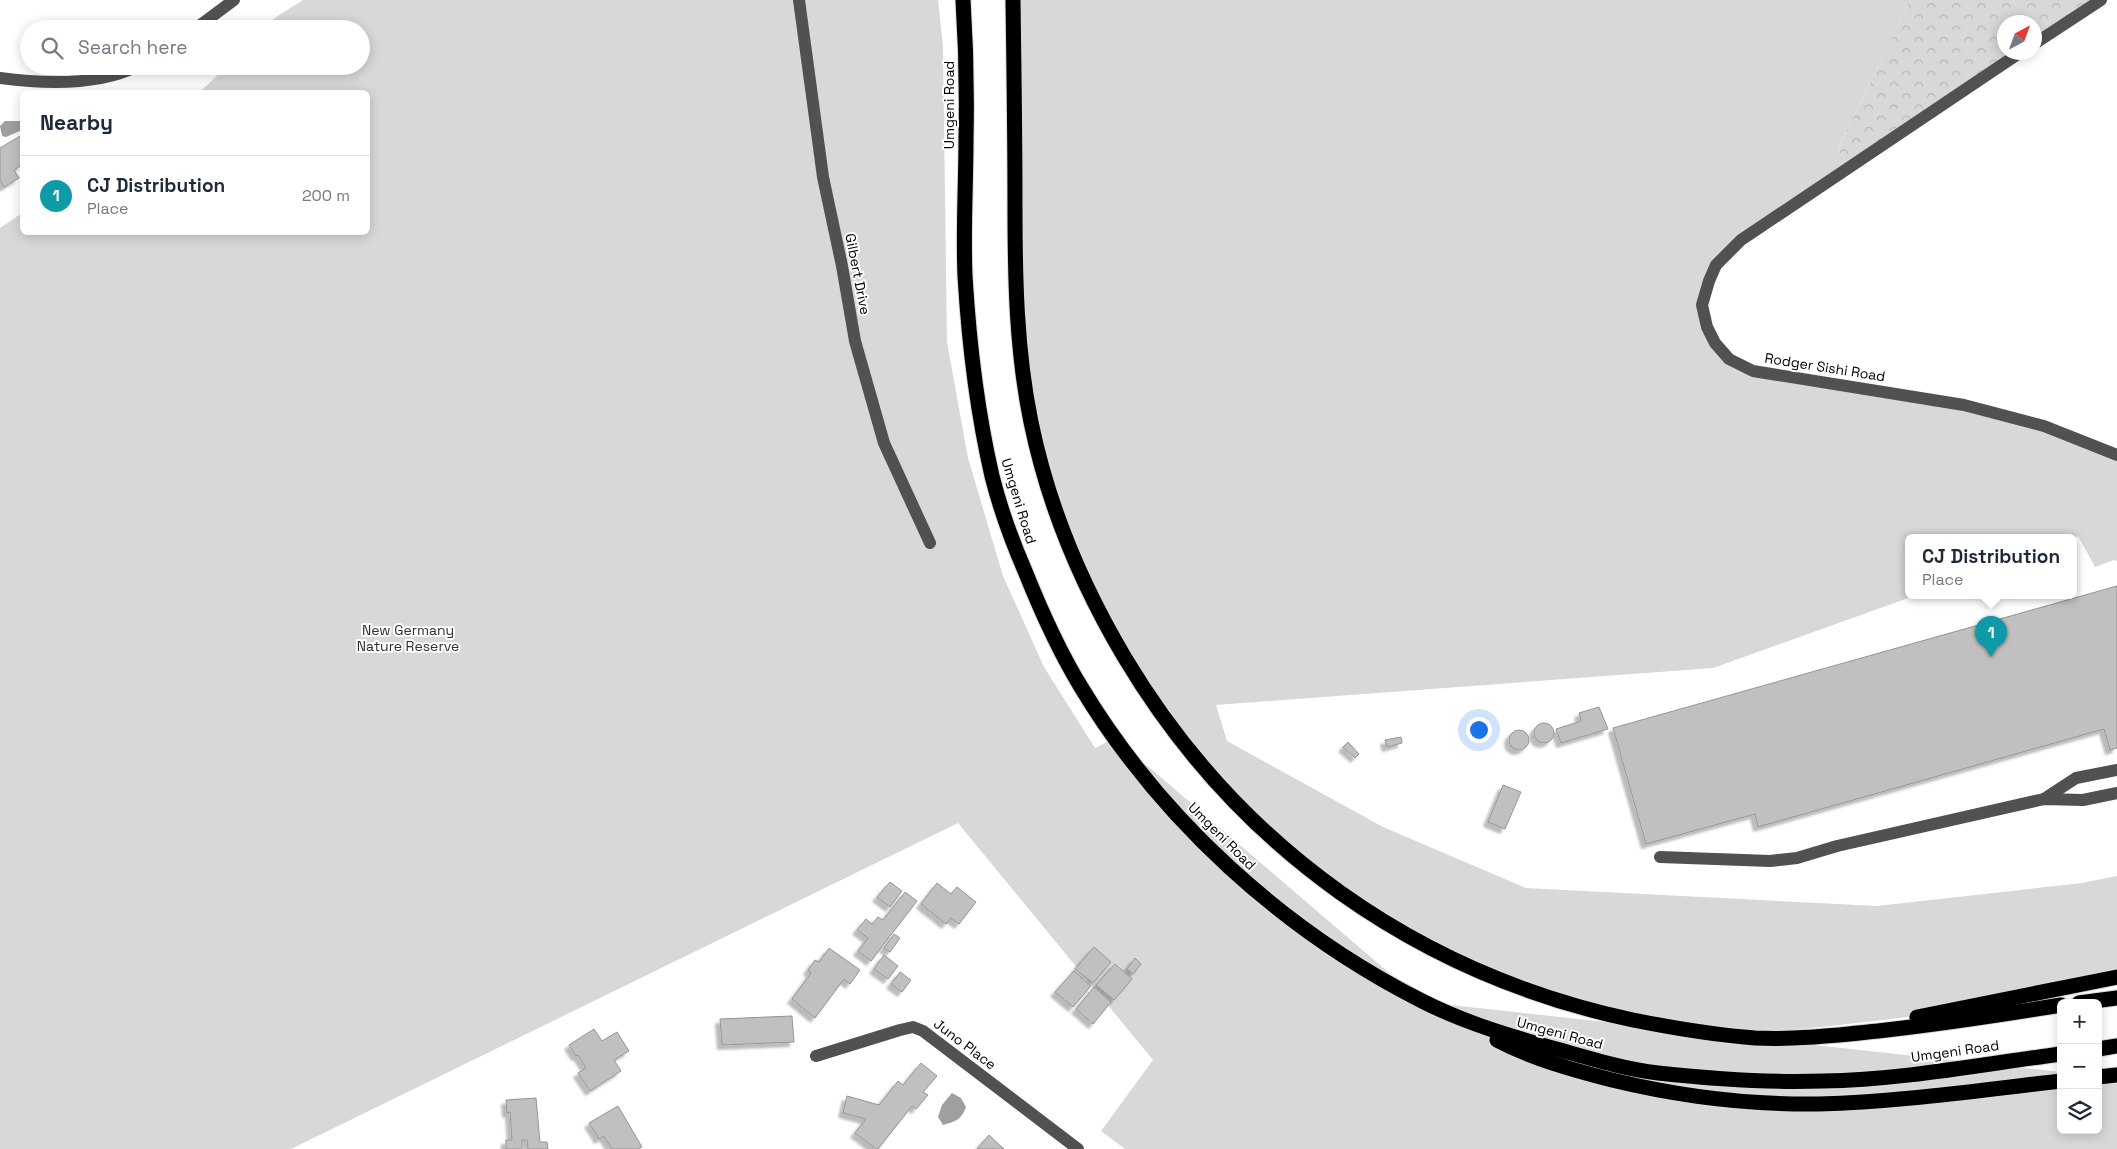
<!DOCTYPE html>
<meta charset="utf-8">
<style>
:root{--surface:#fff;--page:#f2f2f3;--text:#1f2937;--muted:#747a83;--line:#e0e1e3;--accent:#000}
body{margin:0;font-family:"Space Grotesk",sans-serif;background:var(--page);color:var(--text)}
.controls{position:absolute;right:15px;bottom:15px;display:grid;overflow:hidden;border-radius:8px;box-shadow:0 2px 12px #0003}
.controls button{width:45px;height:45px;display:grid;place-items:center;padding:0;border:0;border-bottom:1px solid var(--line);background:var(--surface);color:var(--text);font:25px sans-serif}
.compass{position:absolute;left:1997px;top:15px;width:45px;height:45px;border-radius:50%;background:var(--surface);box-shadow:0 2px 12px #0003;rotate:41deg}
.you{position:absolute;left:1478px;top:729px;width:18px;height:18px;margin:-12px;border:4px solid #fff;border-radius:50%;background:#1a73e8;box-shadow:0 0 0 8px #1a73e833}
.badge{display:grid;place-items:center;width:32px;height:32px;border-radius:50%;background:var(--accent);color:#fff;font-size:16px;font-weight:700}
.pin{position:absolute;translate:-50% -41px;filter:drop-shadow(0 1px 2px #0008)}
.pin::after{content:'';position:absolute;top:26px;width:18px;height:15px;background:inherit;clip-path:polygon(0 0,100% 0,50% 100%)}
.popup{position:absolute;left:1905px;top:534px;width:172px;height:65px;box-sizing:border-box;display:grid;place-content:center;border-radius:8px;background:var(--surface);filter:drop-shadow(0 1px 4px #0005);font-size:16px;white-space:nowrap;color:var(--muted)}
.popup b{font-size:19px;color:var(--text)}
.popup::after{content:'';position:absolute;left:50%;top:100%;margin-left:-10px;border:10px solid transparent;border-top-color:var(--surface)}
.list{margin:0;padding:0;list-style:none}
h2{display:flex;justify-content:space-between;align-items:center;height:65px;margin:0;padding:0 20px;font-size:21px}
h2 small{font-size:16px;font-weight:400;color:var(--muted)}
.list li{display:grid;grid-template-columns:32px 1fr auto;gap:15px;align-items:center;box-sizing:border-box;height:80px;padding:0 20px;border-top:1px solid var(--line)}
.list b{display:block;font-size:19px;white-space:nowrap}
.list p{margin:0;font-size:16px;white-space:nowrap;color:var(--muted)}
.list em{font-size:16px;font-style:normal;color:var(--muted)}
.icon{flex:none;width:28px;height:28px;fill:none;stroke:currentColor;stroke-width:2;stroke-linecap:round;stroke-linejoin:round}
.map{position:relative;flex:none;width:2117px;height:1149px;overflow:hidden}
.search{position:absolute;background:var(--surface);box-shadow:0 2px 12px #0003;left:20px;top:20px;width:350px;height:55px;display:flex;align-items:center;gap:12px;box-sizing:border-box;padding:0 18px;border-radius:28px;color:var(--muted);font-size:19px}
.panel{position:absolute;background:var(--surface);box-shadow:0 2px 12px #0003;left:20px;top:90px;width:350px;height:145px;border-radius:8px}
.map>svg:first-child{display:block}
</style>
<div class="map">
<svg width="2117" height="1149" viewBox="0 0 2117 1149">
<defs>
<pattern id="forest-crowns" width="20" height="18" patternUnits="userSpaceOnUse" patternTransform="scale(1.25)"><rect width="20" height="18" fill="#d8d8d8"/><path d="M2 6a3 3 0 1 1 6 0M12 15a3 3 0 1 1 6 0" fill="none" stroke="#b8b8b8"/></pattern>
<filter id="shadow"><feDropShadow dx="-4.5" dy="4.5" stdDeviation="1" flood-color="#0004"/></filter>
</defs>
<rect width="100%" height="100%" fill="#fff"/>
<g fill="#d8d8d8">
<path d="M303,0H938L943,47L947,342L968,458L1003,576L1044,667L1095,748L1115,738L1423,1002L2061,1072V1130H2098V1076L2117,1078V1149H1125L1101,1131L1153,1060L958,823L291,1149H0V228L22,213V232H368V92H200L227,66H361V29H264L276,17Z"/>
<path d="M1015,0H1910L1838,149L1848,166L1724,254L1700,312L1732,363L1965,407L2025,423L2117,459V561L2114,560L2095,567L2078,536L2073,538H1908V596H1914L1713,668L1216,705L1227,741L1383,827L1526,888L1877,906L2082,883L2117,876V975L2027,995L1901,1018L1757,1034L1675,1024L1536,992L1382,919L1274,837L1166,718L1086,580L1052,487L1023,358Z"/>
</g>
<path fill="url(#forest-crowns)" d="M1910,0H2090L2035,38L2034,22H2004V52L2014,53L1848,166L1838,149Z"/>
<g fill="#9f9f9f">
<path d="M5,121H22V130L6,137L2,136L0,126Z"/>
<path d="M952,1093L961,1098L966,1107C962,1119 955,1122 943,1125L938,1117L942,1105Z"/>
</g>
<g fill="#c0c0c0" stroke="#959595" filter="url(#shadow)">
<path d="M22,135V165L14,170L19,178L4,187L0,180V148Z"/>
<path d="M2117,586V748L2110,750L2104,729L1758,827L1755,814L1646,844L1613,728Z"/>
<path d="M1599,707L1608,729L1561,743L1556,729L1581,721L1579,713Z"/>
<circle cx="1544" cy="733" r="10"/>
<circle cx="1519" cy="740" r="10"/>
<path d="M1401,737L1402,743L1387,747L1385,740Z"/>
<path d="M1348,742L1359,754L1355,758L1343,747Z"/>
<path d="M1503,785L1521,792L1505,829L1488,822Z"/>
<path d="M890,882L902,891L890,907L877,897Z"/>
<path d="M937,883L951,894L957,887L976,902L959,924L951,918L946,924L921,904Z"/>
<path d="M905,892L917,901L871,961L858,951L868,938L857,930L866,919L872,924L878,917L883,920Z"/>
<path d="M894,934L900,938L890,952L884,948Z"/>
<path d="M1094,947L1111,962L1093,983L1075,969Z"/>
<path d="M829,948L860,970L850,984L844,979L815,1018L792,999L811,973L808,970L815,960L819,962Z"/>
<path d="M884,955L898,966L888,979L874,969Z"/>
<path d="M1135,958L1141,964L1133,974L1127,969Z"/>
<path d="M1115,964L1132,979L1114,1000L1096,985Z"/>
<path d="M1074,971L1091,986L1073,1007L1055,992Z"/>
<path d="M900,972L911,980L902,992L891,984Z"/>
<path d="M1094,987L1111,1002L1093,1024L1076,1009Z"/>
<path d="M792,1016L794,1042L722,1045L720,1019Z"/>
<path d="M594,1029L602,1041L617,1032L629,1051L614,1060L621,1071L590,1091L578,1073L586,1068L578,1055L576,1056L569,1045Z"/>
<path d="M921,1063L937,1076L923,1092L928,1095L916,1109L912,1106L878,1149H876L855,1133L866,1119L843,1113L847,1096L879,1105L898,1081L903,1085Z"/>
<path d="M536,1098L540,1142H547L548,1149H528L527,1140H522V1149H506V1140H512L510,1112L507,1113L506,1100Z"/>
<path d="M618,1106L642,1147L638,1149H612L604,1136L599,1139L589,1123Z"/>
<path d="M989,1135L1004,1149H977Z"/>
</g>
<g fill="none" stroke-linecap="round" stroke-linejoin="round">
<defs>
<g id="highway">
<path d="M963,0C966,46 967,92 966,138C966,184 963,230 965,276C969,343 977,411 992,476C1000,508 1012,541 1025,571C1041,611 1059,651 1081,687C1161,820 1284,931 1422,1001C1465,1023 1513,1037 1560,1050C1592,1059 1625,1069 1658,1073C1713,1079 1769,1083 1823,1081C1900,1080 1984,1064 2061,1054"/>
<path d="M1013,0C1014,68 1015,135 1015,203C1015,276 1016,349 1031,422C1048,505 1081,584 1125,658C1238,847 1417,974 1633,1020C1673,1028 1714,1035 1755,1038C1795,1040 1837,1035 1878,1031C1939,1024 2000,1015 2061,1005"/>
<path d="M2079,1003L2117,998"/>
<path d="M1917,1017L2117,977"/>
<path d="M1497,1040C1533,1059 1573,1070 1612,1080C1678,1096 1750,1105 1819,1104C1900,1102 1980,1090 2061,1081"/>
<path d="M2098,1049L2117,1046"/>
<path d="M2098,1077L2117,1075"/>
</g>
</defs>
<use href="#highway" stroke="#dbdbdb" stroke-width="17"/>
<g stroke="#515151" stroke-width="12">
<path d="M799,0L823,177L842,266L855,341L884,443L930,543"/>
<path d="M195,29L234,0"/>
<path d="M2034,44L2101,0"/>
<path d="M2021,52L1741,240L1716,265L1709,281L1702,305L1707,327L1715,343L1729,359L1753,371L1964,405L2044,426L2117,455"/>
<path d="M0,78C44,84 98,86 138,66"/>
<path d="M2044,799L2076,778L2117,770"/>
<path d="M1660,857L1770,861L1797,858L1837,846L2044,799L2083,800L2117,793"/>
<path d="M816,1056L900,1030L913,1027L923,1031L1078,1149"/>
</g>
<use href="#highway" stroke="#000" stroke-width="15"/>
</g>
<g text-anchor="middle" stroke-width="4" stroke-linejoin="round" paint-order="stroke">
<g font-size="14" fill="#000" stroke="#fff">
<text transform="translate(949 105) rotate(-90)" y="5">Umgeni Road</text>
<text transform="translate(858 274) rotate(79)" y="5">Gilbert Drive</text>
<text transform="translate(1825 367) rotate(9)" y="5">Rodger Sishi Road</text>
<text transform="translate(1019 501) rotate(73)" y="5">Umgeni Road</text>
<text transform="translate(1222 836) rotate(45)" y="5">Umgeni Road</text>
<text transform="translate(1560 1033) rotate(15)" y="5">Umgeni Road</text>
<text transform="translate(965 1044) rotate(37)" y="5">Juno Place</text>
<text transform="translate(1955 1051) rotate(-8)" y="5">Umgeni Road</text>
</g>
<g font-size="14" fill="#2f2f2f" stroke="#fff">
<text x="408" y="635">New Germany<tspan x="408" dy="16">Nature Reserve</tspan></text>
</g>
</g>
</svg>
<div class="controls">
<button>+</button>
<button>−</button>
<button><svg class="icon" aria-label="layers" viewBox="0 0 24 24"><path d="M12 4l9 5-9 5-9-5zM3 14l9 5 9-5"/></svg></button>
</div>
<svg class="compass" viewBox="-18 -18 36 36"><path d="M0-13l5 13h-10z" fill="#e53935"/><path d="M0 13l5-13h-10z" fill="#747a83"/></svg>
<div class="you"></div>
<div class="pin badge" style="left:1991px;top:657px;background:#0f9aa8">1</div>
<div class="popup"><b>CJ Distribution</b>Place</div>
<div class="search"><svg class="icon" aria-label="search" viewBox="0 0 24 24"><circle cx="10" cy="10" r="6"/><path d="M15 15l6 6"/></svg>Search here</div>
<section class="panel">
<h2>Nearby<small></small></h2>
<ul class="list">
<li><span class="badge" style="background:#0f9aa8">1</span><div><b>CJ Distribution</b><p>Place</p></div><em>200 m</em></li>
</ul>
</section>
</div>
